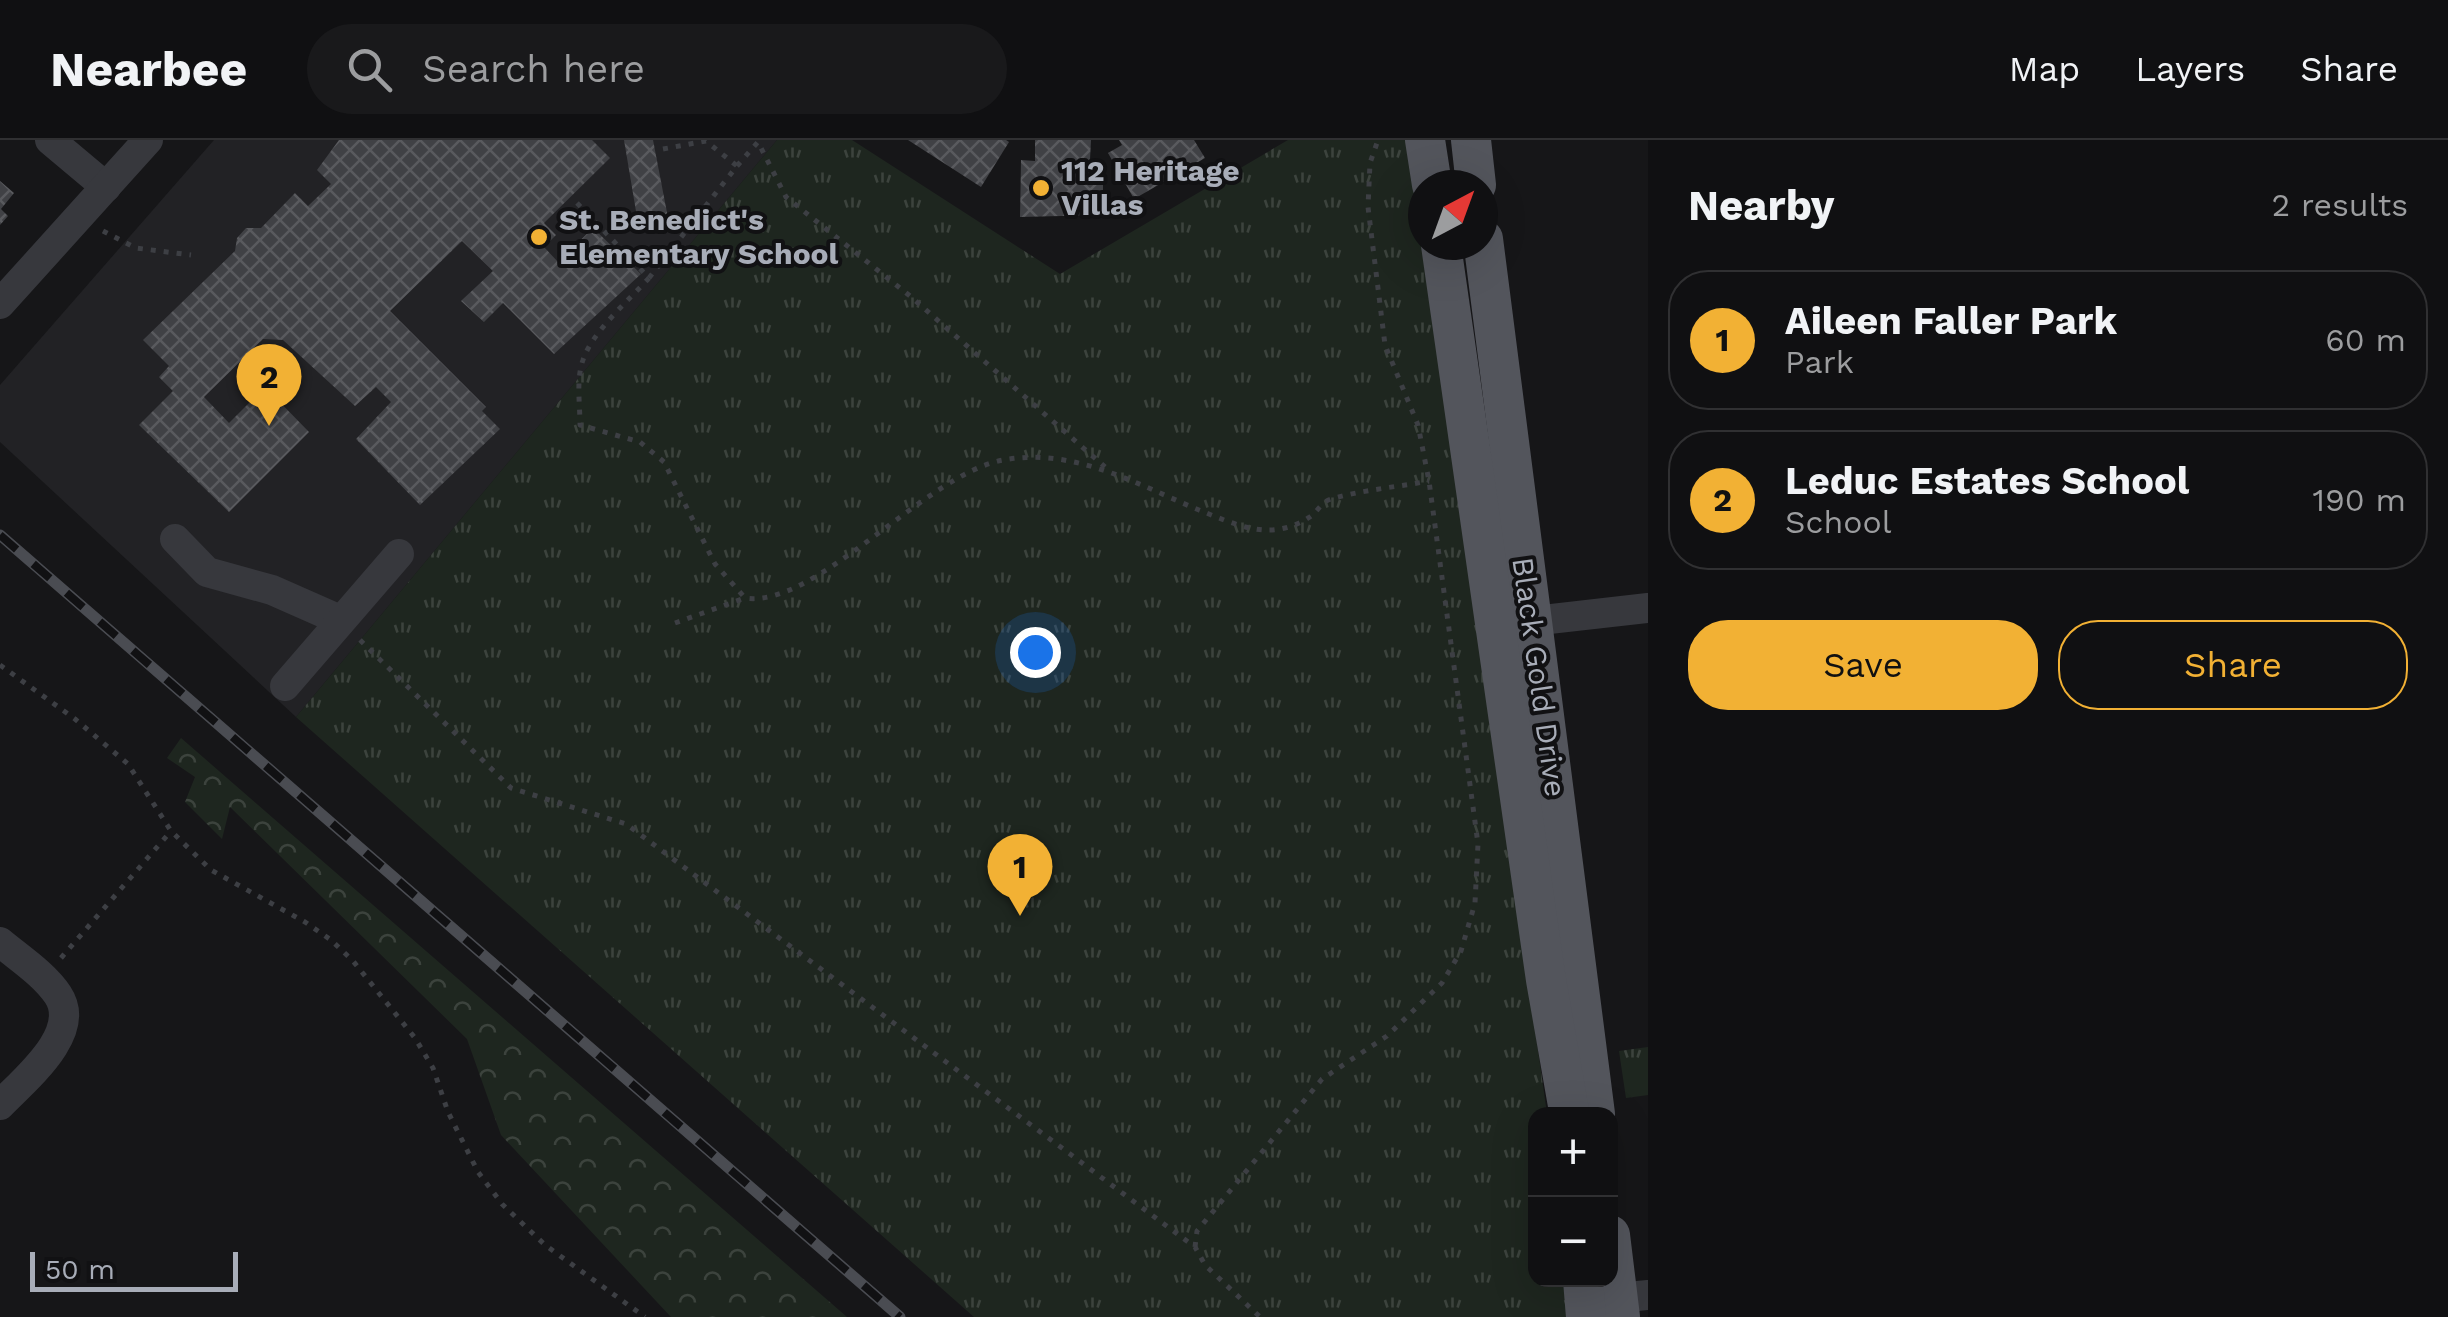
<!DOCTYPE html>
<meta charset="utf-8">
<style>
:root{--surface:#101012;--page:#19191b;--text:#f1f3f6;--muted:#9c9d9f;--line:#303032;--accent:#f2b134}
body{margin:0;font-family:"Work Sans",sans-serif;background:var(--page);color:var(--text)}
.controls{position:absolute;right:30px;bottom:30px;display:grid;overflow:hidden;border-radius:20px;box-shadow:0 10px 40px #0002}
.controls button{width:90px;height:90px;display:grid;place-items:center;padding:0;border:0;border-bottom:2px solid var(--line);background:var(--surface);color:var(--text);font:50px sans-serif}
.compass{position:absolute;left:1408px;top:30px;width:90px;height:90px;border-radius:50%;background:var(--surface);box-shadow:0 10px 40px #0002;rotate:41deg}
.scale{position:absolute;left:30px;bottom:25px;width:208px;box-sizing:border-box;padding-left:10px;border:5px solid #a8adb8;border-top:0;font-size:28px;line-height:35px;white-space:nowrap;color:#a8adb8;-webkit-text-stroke:8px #111113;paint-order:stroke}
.you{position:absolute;left:1035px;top:512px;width:35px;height:35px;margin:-25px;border:8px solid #fff;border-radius:50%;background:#1a73e8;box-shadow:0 0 0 15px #1a73e833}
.badge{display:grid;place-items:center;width:65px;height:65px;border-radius:50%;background:var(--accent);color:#111;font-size:32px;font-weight:700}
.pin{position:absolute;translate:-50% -82px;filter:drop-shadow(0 2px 5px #0008)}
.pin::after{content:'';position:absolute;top:52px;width:35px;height:30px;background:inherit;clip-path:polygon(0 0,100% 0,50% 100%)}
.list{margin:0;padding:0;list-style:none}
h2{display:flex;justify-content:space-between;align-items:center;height:130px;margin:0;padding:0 40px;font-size:42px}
h2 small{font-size:32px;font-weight:400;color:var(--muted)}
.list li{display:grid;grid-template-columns:65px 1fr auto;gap:30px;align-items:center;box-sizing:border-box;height:140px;margin:0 20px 20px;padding:0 20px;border:2px solid var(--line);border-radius:40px}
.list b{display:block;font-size:38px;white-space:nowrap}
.list p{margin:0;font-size:32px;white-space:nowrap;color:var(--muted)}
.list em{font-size:32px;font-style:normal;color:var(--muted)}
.actions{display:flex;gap:20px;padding:30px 40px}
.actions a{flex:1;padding:22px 0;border:2px solid var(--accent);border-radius:40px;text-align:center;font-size:35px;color:var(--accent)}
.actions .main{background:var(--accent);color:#111}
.icon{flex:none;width:55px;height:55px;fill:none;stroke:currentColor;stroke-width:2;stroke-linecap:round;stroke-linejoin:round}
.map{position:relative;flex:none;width:1648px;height:1177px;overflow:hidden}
header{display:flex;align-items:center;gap:60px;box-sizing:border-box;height:140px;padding:0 50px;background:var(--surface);border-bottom:2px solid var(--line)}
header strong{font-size:48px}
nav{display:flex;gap:55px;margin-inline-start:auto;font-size:35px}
.search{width:700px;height:90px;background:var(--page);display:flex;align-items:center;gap:25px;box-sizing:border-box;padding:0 35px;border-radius:55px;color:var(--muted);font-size:38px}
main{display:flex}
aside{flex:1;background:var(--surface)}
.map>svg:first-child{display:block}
</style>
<header>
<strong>Nearbee</strong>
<div class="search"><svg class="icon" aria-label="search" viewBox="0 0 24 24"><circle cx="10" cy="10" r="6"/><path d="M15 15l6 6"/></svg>Search here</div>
<nav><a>Map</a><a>Layers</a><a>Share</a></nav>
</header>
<main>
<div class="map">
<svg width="1648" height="1177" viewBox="0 0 1648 1177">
<defs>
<pattern id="forest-crowns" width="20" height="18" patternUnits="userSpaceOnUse" patternTransform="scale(2.5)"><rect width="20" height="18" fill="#1e261f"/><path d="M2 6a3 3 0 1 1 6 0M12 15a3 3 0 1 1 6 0" fill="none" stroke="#3c433d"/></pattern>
<pattern id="park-tufts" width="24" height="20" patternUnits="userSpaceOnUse" patternTransform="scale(2.5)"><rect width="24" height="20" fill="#1e261f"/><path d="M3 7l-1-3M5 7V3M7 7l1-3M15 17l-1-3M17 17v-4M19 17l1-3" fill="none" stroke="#3c433d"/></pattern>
<pattern id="building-cross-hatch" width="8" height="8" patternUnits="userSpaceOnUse" patternTransform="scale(2.5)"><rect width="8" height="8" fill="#404145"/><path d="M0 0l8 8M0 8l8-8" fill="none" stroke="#595a5e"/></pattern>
</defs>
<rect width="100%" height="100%" fill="#161618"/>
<path fill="#222225" d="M214,0H777L296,577L0,302V245Z"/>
<path fill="url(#forest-crowns)" d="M181,598L847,1177H671L501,995L467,899L230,667L222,699L185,662L195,637L167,618Z"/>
<g fill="url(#park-tufts)">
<path d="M777,0H852L1060,134L1288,0H1410L1547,974H1536V1140H1570L1575,1177H974L296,577Z"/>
<path d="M1648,907V955L1626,958L1619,911Z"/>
</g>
<g fill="url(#building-cross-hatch)">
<path d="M339,0H592L610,18L544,83L556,95L544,107L558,122L593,88L641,134L554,214L503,163L484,182L461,161L493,131L462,101L390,171L486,267L482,271L500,289L420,365L356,299L391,262L376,247L355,266L283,200L263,199L204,257L229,283L265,247L309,292L229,372L139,285L173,251L159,237L169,226L143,200L235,111L237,98L246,88H261L295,53L308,66L331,44L317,30Z"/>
<path d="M624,0H653L669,83L639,89Z"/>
<path d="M908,0H1006L1009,2L981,47Z"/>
<path d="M1035,0H1091L1090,20H1103V75L1020,77L1021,20L1035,21Z"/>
<path d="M1119,0H1194L1205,18L1134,59L1108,13L1122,5Z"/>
<path d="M0,41L14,53L1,69L8,76L0,85Z"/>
</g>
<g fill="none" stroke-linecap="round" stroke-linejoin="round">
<g stroke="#3d3f44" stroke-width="5" stroke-dasharray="5 8" stroke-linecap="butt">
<path d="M737,26L758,2L786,57L910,156L1105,327"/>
<path d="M577,63L649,138C629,160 592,192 583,220C576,239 580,264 580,285L640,302L664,322L715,424L745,458C815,469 926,334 1003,320C1074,307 1136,344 1199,370C1219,378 1243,389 1265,390C1278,391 1297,386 1308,378C1317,373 1321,362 1331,359C1362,350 1397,347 1429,341"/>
<path d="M103,91L136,108L191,115"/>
<path d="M649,138L737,26L706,1L663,9"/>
<path d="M675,483L745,458"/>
<path d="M360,500L511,648L626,684L1195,1107L1205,1125L1260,1177"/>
<path d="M0,525L75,579L128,624L171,691L211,730L305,782L331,800L353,821L415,898L433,928L448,972L478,1032L502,1064L545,1105L645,1177"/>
<path d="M61,818L171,691"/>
<path d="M1195,1107L1197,1091L1322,939L1387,896L1442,843L1461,811L1475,763L1478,704L1429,341L1418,285L1385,205L1368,67L1370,23L1378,0"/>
</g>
<g stroke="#37383d" stroke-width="30">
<path d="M50,0L106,47"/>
<path d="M0,164L148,0"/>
<path d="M175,399L207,432L272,450L340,480"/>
<path d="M1515,483L1648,468"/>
<path d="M285,546L399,414"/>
<path d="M0,802C19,818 44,834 58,855C83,893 24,940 0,965"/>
<path d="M1597,1160L1648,1155"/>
</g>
<g stroke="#53555c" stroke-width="40">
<path d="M1425,0L1432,45"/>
<path d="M1471,0L1476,45"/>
<path d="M1483,99L1595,974"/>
<path d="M1441,105L1546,840L1569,971"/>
<path d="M1610,1095L1620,1177"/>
<path d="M1583,1140L1586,1177"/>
</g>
<defs>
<path id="rail" d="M0,395L900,1177"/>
</defs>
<use href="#rail" stroke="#4a4c52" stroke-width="11"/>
<use href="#rail" stroke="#111113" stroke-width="8" stroke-dasharray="22" stroke-linecap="butt"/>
</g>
<g fill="#f2b134" stroke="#111113" stroke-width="4">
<circle cx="1041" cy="48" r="10"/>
<circle cx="539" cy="97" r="10"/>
</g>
<g text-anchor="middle" stroke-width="8" stroke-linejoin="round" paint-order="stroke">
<g font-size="30" font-weight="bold" fill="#a8adb8" stroke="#111113" text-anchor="start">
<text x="1061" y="41">112 Heritage<tspan x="1061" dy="34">Villas</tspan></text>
<text x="559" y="90">St. Benedict's<tspan x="559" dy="34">Elementary School</tspan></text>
</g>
<g font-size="30" fill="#a8adb8" stroke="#111113">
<text transform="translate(1539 537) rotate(82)" y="10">Black Gold Drive</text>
</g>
</g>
</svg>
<div class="controls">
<button>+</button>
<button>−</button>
</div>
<svg class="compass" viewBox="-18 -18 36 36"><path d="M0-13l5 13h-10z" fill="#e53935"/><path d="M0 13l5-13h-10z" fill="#9c9d9f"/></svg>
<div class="scale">50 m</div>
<div class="you"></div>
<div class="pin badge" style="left:1020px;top:776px">1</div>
<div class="pin badge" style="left:269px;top:286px">2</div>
</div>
<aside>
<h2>Nearby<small>2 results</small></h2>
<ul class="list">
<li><span class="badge">1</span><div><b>Aileen Faller Park</b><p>Park</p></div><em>60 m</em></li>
<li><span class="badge">2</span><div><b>Leduc Estates School</b><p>School</p></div><em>190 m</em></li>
</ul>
<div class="actions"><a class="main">Save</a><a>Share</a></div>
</aside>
</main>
